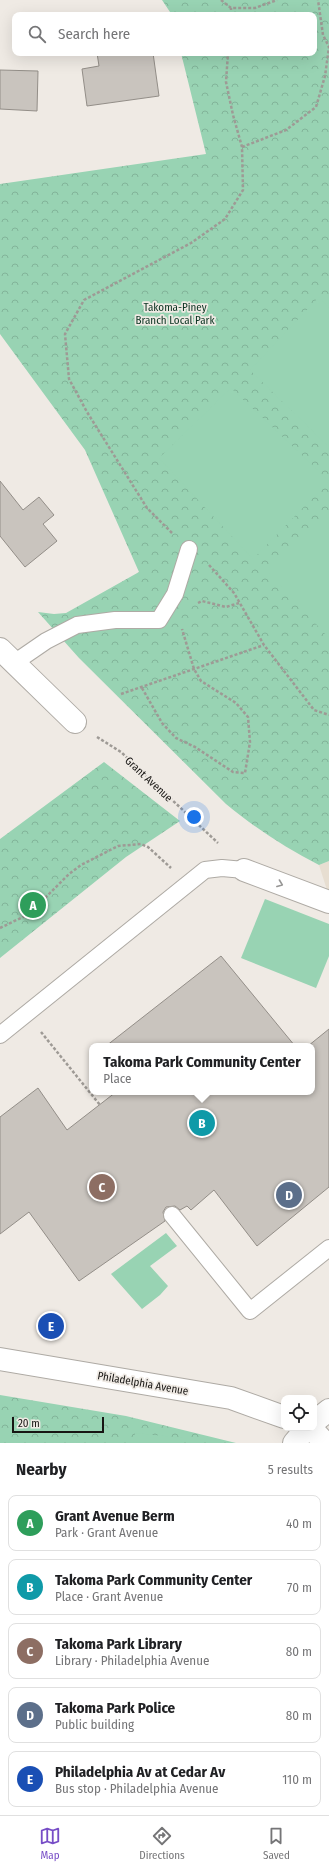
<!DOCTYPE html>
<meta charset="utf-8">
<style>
:root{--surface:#fff;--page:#f6f6f6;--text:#202124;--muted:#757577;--line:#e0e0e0;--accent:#774dc6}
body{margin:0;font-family:"Fira Sans Condensed",sans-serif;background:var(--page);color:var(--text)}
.controls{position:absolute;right:12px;bottom:12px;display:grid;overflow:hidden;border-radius:8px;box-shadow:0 4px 16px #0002}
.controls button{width:36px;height:36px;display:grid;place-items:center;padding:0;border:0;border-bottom:1px solid var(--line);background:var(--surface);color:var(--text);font:20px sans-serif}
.scale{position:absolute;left:12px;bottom:10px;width:92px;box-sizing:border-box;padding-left:4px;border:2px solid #171513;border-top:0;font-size:11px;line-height:14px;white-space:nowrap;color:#171513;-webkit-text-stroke:3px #efeae4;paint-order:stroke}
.you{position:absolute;left:194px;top:817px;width:14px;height:14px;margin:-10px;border:3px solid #fff;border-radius:50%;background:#1a73e8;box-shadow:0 0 0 6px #1a73e833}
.badge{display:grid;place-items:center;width:26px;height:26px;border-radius:50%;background:var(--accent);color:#fff;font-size:13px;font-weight:700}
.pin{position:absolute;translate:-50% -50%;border:2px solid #fff;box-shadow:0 1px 4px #0006}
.popup{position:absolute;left:89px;top:1043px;width:226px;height:52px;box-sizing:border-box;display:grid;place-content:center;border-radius:8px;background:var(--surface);filter:drop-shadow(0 1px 3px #0005);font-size:13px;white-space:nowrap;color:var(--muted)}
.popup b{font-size:15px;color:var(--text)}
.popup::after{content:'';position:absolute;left:50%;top:100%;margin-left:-8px;border:8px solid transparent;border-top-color:var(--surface)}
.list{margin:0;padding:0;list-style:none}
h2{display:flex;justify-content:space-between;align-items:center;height:52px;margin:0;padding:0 16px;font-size:17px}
h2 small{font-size:13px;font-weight:400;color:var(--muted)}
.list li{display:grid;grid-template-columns:26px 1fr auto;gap:12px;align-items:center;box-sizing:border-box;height:56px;margin:0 8px 8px;padding:0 8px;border:1px solid var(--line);border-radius:8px}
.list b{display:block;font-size:15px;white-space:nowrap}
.list p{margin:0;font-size:13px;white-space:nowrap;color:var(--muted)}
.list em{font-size:13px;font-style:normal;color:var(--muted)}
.icon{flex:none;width:22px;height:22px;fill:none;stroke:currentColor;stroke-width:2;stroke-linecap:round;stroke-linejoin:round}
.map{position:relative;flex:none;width:329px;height:1443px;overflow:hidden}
.search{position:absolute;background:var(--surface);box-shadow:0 4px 16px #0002;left:12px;right:12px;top:12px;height:44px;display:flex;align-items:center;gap:10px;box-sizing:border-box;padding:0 14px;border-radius:8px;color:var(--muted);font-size:15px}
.sheet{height:372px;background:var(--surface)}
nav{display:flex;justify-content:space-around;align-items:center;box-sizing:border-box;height:56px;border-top:1px solid var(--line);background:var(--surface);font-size:11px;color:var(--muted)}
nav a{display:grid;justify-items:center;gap:2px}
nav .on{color:var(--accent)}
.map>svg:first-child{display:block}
</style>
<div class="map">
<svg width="329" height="1443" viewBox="0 0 329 1443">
<defs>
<pattern id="park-crowns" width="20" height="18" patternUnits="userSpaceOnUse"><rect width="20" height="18" fill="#98d3b3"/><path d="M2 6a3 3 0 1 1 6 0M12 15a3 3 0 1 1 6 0" fill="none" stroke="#82b499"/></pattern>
</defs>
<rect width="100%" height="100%" fill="#efeae4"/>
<path fill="#e7ded1" d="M329,861V891L327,890L319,865Z"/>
<g fill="url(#park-crowns)">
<path d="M162,0H329V861L319,865C286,848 255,828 226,804L79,658L38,612L54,614L66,613L139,572L85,450L0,334V184L206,154L181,53H314V15H172Z"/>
<path d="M104,762L180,821L126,857L0,958V839Z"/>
<path d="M0,1395L126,1416L236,1443H0Z"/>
</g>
<g fill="#98d3b3">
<path d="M319,297L329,308V447L250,370Z"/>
<path d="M231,388L329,481L253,559L159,458Z"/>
<path d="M329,513V636L328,637L269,573Z"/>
<path d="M265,899L329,924V956L316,988L241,958Z"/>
<path d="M166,1233L177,1246L150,1266L168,1286L160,1295L142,1309L111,1274Z"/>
<path d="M135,1433L183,1438L181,1443H135Z"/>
</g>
<g fill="#c9c4be" stroke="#938e88">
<path d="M97,53H153L159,96L87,106L82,69L99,66Z"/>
<path d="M0,70L38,71L37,111L0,109Z"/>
<path d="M0,481L23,510L39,497L54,515L43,524L57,541L25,567L0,536Z"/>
<path d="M221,956L295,1046H106Z"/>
<path d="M329,1029V1187L257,1246L214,1190L191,1210L187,1206L180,1210L175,1206L166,1207L163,1212L165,1221L79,1281L29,1212L0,1234V1117L38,1088L67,1130L116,1092H312V1046H308Z"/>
</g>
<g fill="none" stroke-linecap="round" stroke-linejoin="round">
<defs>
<g id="service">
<path d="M14,663L46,641L77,625L115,620H159L175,594L189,549"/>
<path d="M0,1035L205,870L222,868L244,870"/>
<path d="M172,1215L250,1311L329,1248"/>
</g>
<g id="minor">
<path d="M0,649L75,722"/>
<path d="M244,870L329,902"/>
<path d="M294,1443L307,1428"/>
</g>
<path id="tertiary" d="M314,1422L329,1410"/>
<g id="secondary">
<path d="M0,1359L231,1398L284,1417"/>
<path d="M311,1428L325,1443"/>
</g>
</defs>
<use href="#service" stroke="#aeaaa4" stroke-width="18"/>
<use href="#minor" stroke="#aeaaa4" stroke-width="24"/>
<use href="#tertiary" stroke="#aeaaa4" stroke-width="24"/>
<use href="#secondary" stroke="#aeaaa4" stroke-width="24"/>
<g stroke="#9e9a95" stroke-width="2.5" stroke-dasharray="3 2" stroke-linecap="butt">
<path d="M221,0L231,8H255L277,0"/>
<path d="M231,15V8"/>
<path d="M242,147L286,130L316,107L325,76L329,47L323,35L318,0"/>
<path d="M172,533L147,508L87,412L69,379L65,334L84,300L191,243L225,219L243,190L242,147L233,115L226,82L228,53"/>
<path d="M209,565L234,593L264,645L314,710L329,715"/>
<path d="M198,603L202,601L226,607L239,603"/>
<path d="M142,688L162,723L176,738L195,747L233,772L245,773L250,742L248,717L236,703L201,681L194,669L182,629"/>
<path d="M121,694L264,645"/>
<path d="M97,737L121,752L218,843"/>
<path d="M0,928L29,914L69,874L81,865L118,846L141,844L148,847L171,868"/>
<path d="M41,1032L100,1105"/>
</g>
<use href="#service" stroke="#fff" stroke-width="16"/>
<use href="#minor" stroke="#fff" stroke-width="22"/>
<use href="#tertiary" stroke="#fff" stroke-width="22"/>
<use href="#secondary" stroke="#fff" stroke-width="22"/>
</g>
<defs><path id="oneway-chevron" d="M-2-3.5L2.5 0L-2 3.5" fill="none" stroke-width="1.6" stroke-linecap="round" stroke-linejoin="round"/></defs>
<use stroke="#979695" href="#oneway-chevron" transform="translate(280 884) rotate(21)"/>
<g text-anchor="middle" stroke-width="3.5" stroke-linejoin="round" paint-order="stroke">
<g font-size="11" fill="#0a3321" stroke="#efeae4">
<text x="175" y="311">Takoma-Piney<tspan x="175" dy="13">Branch Local Park</tspan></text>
</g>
<g font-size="11" fill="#171513" stroke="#efeae4">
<text transform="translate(149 779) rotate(43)" y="4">Grant Avenue</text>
<text transform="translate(143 1383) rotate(10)" y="4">Philadelphia Avenue</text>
</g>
</g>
</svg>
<div class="controls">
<button><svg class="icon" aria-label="locate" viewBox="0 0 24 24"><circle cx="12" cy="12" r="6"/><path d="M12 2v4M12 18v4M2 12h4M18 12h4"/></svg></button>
</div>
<div class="scale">20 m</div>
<div class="you"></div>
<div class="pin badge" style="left:33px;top:905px;background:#2e9e5b">A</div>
<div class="pin badge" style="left:202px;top:1123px;background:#0f9aa8">B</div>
<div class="popup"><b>Takoma Park Community Center</b>Place</div>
<div class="pin badge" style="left:102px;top:1187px;background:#8d6e63">C</div>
<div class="pin badge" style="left:289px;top:1195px;background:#5c6f8a">D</div>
<div class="pin badge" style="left:51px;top:1326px;background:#1a4fb4">E</div>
<div class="search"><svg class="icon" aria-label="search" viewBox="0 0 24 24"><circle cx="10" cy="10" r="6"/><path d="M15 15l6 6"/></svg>Search here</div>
</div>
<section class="sheet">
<h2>Nearby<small>5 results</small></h2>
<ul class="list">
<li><span class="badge" style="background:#2e9e5b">A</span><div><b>Grant Avenue Berm</b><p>Park · Grant Avenue</p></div><em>40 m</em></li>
<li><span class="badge" style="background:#0f9aa8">B</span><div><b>Takoma Park Community Center</b><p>Place · Grant Avenue</p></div><em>70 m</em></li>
<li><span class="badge" style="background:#8d6e63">C</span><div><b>Takoma Park Library</b><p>Library · Philadelphia Avenue</p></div><em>80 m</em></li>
<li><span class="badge" style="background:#5c6f8a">D</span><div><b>Takoma Park Police</b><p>Public building</p></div><em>80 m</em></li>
<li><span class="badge" style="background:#1a4fb4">E</span><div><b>Philadelphia Av at Cedar Av</b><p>Bus stop · Philadelphia Avenue</p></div><em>110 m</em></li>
</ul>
</section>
<nav>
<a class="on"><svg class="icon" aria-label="map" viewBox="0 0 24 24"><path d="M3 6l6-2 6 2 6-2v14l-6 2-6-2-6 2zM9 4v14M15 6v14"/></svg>Map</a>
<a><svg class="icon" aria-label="directions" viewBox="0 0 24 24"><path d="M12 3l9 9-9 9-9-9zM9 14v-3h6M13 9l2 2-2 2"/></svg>Directions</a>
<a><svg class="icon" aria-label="saved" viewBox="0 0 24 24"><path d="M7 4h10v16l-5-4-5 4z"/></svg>Saved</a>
</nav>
